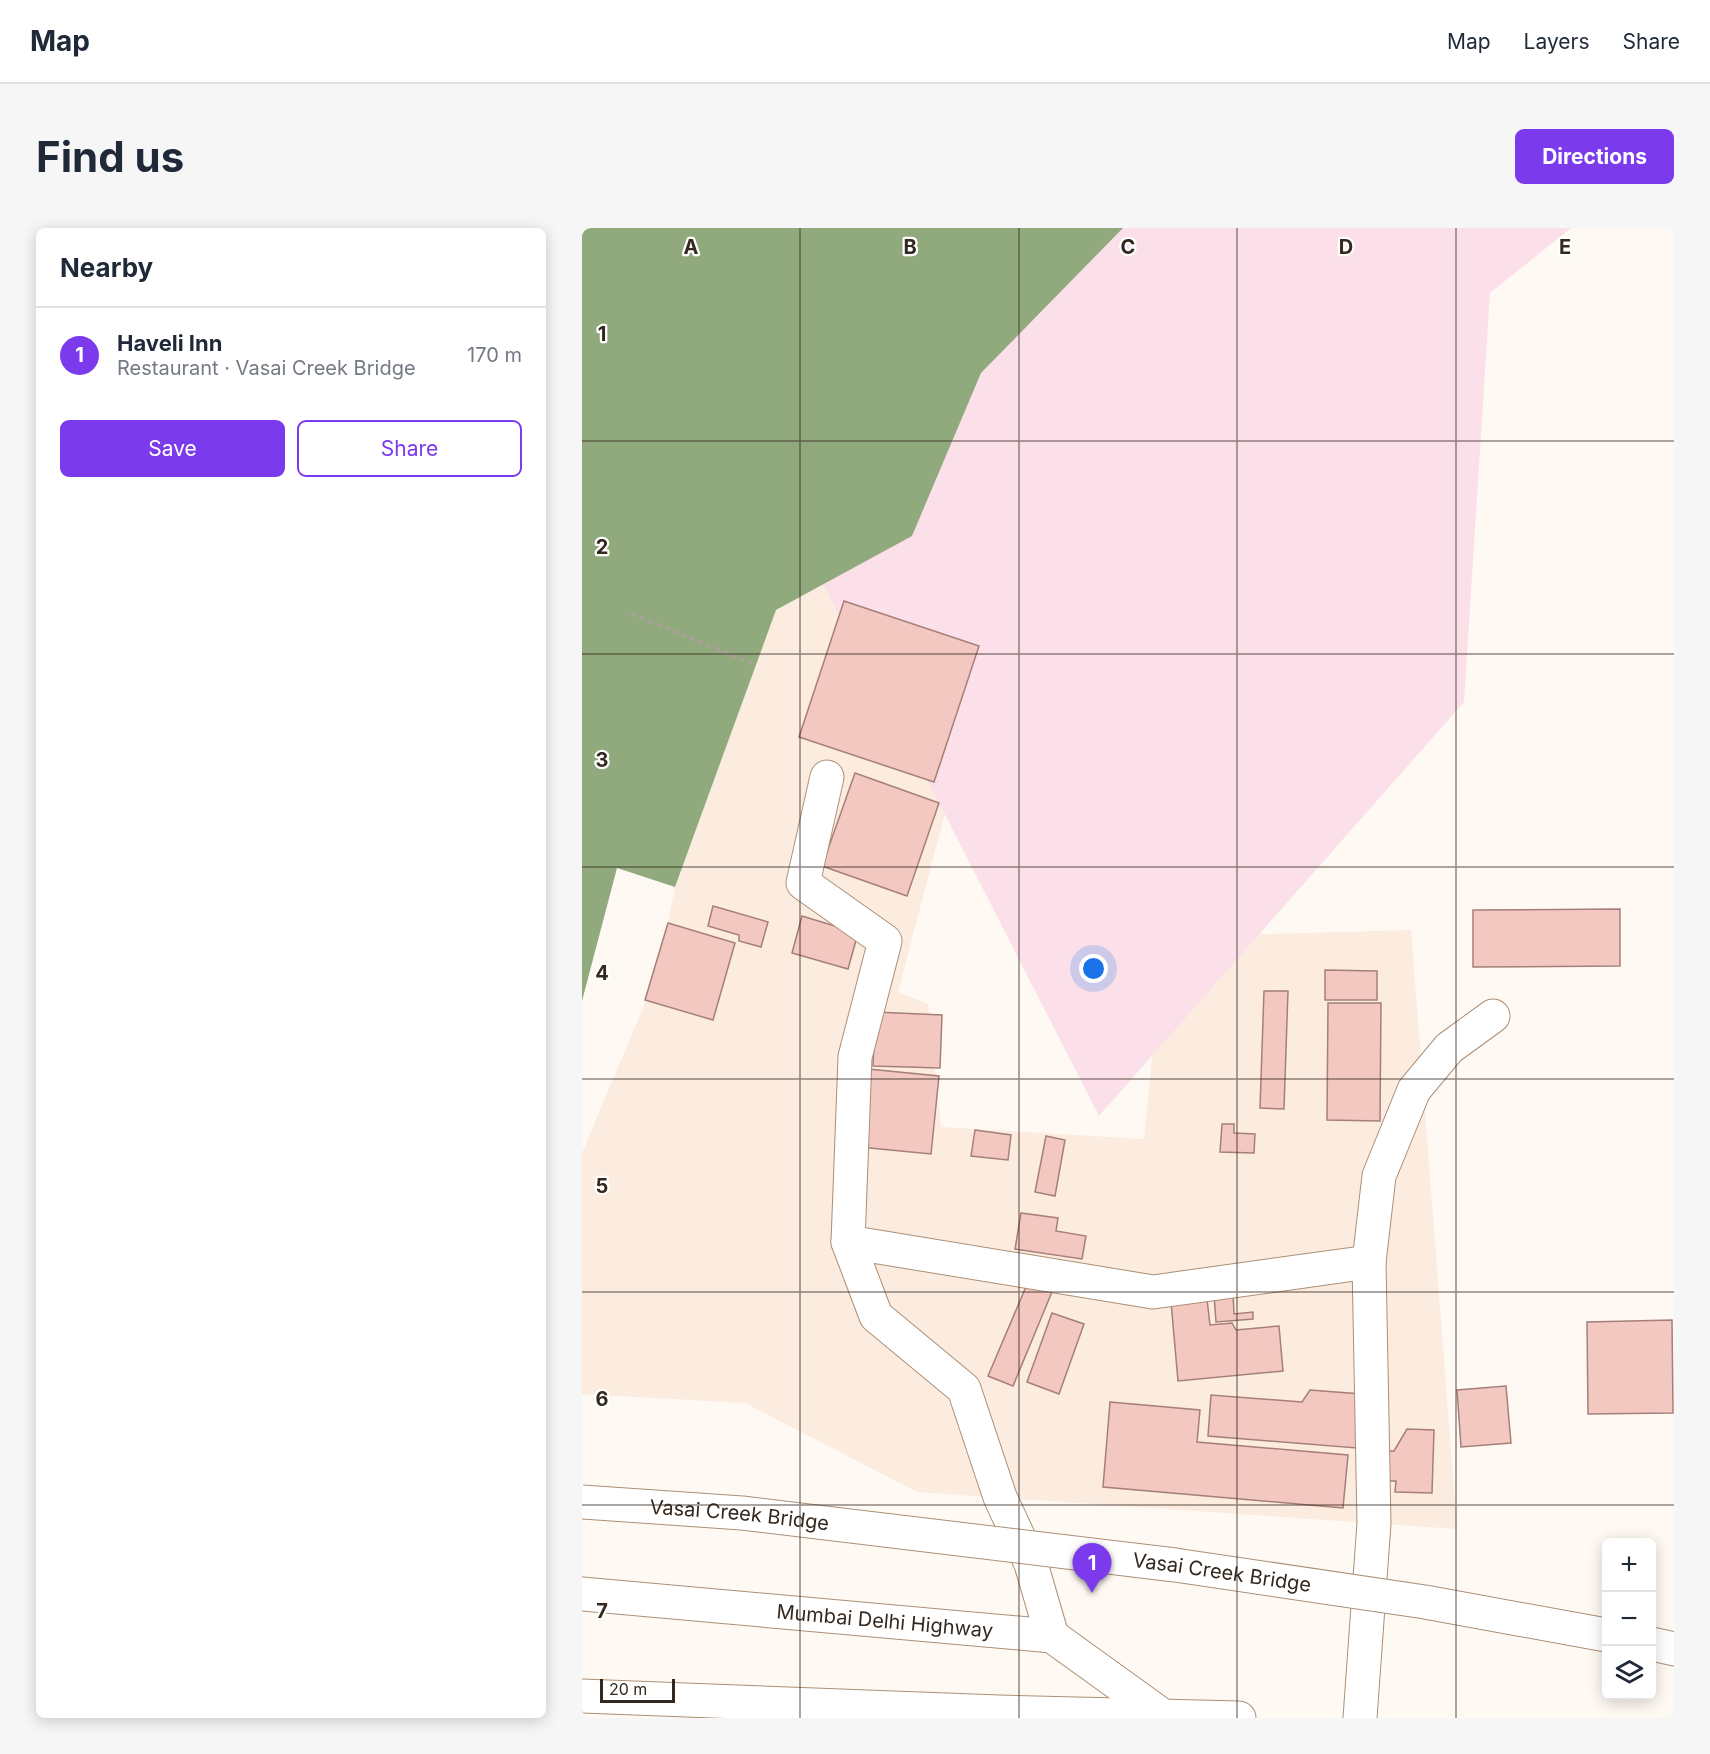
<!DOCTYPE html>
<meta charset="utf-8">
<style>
:root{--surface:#fff;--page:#f6f6f7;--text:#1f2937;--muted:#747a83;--line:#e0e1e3;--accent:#7c3aed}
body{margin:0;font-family:Inter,sans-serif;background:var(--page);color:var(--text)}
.controls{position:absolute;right:18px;bottom:18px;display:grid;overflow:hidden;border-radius:9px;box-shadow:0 3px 15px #0003}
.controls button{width:54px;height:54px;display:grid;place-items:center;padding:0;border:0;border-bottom:2px solid var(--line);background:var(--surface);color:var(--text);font:30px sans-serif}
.scale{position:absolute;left:18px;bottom:15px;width:75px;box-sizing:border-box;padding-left:6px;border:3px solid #34281e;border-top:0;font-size:16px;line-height:21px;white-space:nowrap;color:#34281e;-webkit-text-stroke:4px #fff;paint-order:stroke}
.you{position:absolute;left:512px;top:741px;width:21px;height:21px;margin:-15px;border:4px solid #fff;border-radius:50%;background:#1a73e8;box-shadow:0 0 0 9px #1a73e833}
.badge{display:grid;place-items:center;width:39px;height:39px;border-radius:50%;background:var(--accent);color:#fff;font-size:20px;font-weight:700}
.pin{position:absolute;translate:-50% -50px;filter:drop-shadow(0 2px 3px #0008)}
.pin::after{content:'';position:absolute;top:32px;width:21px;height:18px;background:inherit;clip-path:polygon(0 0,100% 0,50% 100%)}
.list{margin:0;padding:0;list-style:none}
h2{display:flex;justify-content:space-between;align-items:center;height:78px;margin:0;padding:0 24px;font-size:26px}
h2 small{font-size:20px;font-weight:400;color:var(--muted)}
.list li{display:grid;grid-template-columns:39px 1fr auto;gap:18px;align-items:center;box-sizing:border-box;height:96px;padding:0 24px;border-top:2px solid var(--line)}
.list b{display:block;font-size:22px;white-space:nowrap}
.list p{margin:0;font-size:20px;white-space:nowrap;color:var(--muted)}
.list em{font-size:20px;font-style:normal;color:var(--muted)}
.actions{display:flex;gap:12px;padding:18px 24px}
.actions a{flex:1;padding:14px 0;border:2px solid var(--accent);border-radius:9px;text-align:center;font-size:21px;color:var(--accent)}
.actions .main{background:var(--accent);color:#fff}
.icon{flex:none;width:33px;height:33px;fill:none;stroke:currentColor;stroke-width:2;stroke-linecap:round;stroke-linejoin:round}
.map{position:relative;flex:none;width:1092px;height:1490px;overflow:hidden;border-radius:9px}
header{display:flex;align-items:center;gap:36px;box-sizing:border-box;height:84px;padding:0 30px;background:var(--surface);border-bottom:2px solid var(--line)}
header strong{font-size:28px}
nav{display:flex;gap:33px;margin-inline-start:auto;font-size:21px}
.intro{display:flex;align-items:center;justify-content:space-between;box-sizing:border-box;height:144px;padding:0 36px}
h1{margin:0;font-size:42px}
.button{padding:15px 27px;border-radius:9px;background:var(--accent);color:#fff;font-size:21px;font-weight:700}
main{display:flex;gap:36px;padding:0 36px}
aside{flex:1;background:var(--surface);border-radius:9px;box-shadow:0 3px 15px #0003}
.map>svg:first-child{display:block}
</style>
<header>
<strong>Map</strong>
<nav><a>Map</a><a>Layers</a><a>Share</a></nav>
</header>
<div class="intro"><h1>Find us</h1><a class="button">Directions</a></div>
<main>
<aside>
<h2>Nearby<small></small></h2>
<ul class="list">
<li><span class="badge">1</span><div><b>Haveli Inn</b><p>Restaurant · Vasai Creek Bridge</p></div><em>170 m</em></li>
</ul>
<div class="actions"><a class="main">Save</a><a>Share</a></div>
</aside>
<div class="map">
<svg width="1092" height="1490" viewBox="0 0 1092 1490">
<rect width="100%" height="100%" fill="#fff9f3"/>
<path fill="#fbecdf" d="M258,347L411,403L316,764L346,776L359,899L562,911L582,709L829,702L875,1301L335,1264L163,1175L0,1166V925L61,780L86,695L93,659L194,382Z"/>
<path fill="#fbe0ea" d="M403,0H989L908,65L882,474L517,888L357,575L237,349Z"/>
<path fill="#91aa7d" d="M0,0H541L399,145L330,308L194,382L93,659L35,640L0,773Z"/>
<g fill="#f2c8c1" stroke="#a67f79" stroke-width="1.5">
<path d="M262,373L397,418L352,554L217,509Z"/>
<path d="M273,545L357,575L325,668L240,638Z"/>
<path d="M131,678L186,694L179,719L157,713V707L126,698Z"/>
<path d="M1038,681V738L891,739V682Z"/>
<path d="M220,688L276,705L266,741L210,725Z"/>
<path d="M86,695L153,715L131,792L63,772Z"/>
<path d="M743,742L795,743V772H743Z"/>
<path d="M682,763H706L702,881L678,880Z"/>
<path d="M746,775H799L798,893L745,892Z"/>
<path d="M293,784L360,787L358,840L291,838Z"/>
<path d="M286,841L357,848L349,926L278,919Z"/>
<path d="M640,896H652V905L673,906L672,925L638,924Z"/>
<path d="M393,902L429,907L426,932L389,928Z"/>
<path d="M464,908L483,912L473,968L453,964Z"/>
<path d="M439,985L476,990L474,1003L504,1008L500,1031L433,1021Z"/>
<path d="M446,1054L470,1064L431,1158L406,1148Z"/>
<path d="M651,1066L652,1086L671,1084V1091L634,1094L632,1067Z"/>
<path d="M625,1071L628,1097L650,1095L654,1102L697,1098L701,1143L596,1153L589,1074Z"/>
<path d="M470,1085L502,1096L477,1166L445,1154Z"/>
<path d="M1090,1092L1091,1185L1006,1186L1005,1094Z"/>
<path d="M924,1158L929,1215L879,1219L875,1162Z"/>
<path d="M728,1162L779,1166L775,1220L626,1208L629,1167L720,1174Z"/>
<path d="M528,1174L618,1182L615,1214L766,1227L761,1280L521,1259Z"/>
<path d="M825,1201L852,1202L850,1265L813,1264L814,1253H802L803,1223H812Z"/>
</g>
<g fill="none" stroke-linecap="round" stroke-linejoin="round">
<defs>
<g id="minor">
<path d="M245,549L221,655L303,713L273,829L266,1014L571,1064L787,1034L792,1295L778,1490"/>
<path d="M266,1014L294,1088L382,1161L418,1269L449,1336L470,1408"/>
<path d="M787,1034L797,948L832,862L867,820L911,788"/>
</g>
<g id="highway">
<path id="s1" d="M0,1366L470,1408L581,1488"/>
<path d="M1070,1416L1092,1421"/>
<path d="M0,1468L417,1484L657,1490"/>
</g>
</defs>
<use href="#minor" stroke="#ac8f76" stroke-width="35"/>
<use href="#highway" stroke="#ac8f76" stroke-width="35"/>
<path stroke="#a9a098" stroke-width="4" stroke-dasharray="4.5 4.5" stroke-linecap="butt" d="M50,386L174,437"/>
<use href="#minor" stroke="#fff" stroke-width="33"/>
<use href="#highway" stroke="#fff" stroke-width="33"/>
<defs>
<g id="highway-bridge">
<path id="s2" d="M0,1274L160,1285L593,1337L843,1374L1024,1407"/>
</g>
</defs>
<use href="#highway-bridge" stroke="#ac8f76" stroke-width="35" stroke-linecap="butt"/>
<use href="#highway-bridge" stroke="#fff" stroke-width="33"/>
</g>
<path fill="none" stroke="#34281e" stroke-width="1.5" stroke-opacity="0.55" d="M218,0V1490M437,0V1490M655,0V1490M874,0V1490M0,213H1092M0,426H1092M0,639H1092M0,851H1092M0,1064H1092M0,1277H1092"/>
<g text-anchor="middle" stroke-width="4.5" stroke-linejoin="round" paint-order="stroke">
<g font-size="20" fill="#34281e" stroke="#fff">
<text dy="7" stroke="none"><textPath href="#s2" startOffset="158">Vasai Creek Bridge</textPath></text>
<text dy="7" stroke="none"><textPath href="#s2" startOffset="644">Vasai Creek Bridge</textPath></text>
<text dy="7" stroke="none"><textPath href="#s1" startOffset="304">Mumbai Delhi Highway</textPath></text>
</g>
</g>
<g font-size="20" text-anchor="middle" font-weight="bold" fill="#34281e" stroke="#fff" stroke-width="4.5" stroke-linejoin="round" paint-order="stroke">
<text x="109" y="26">A</text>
<text x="328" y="26">B</text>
<text x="546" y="26">C</text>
<text x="764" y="26">D</text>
<text x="983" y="26">E</text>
<text x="20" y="113">1</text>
<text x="20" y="326">2</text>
<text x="20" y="539">3</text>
<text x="20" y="752">4</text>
<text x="20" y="965">5</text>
<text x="20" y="1178">6</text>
<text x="20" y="1390">7</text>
</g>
</svg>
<div class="controls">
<button>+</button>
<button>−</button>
<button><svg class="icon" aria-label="layers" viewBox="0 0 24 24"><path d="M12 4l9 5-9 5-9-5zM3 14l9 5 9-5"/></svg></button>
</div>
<div class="scale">20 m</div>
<div class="you"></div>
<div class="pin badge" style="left:510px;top:1365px">1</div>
</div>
</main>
